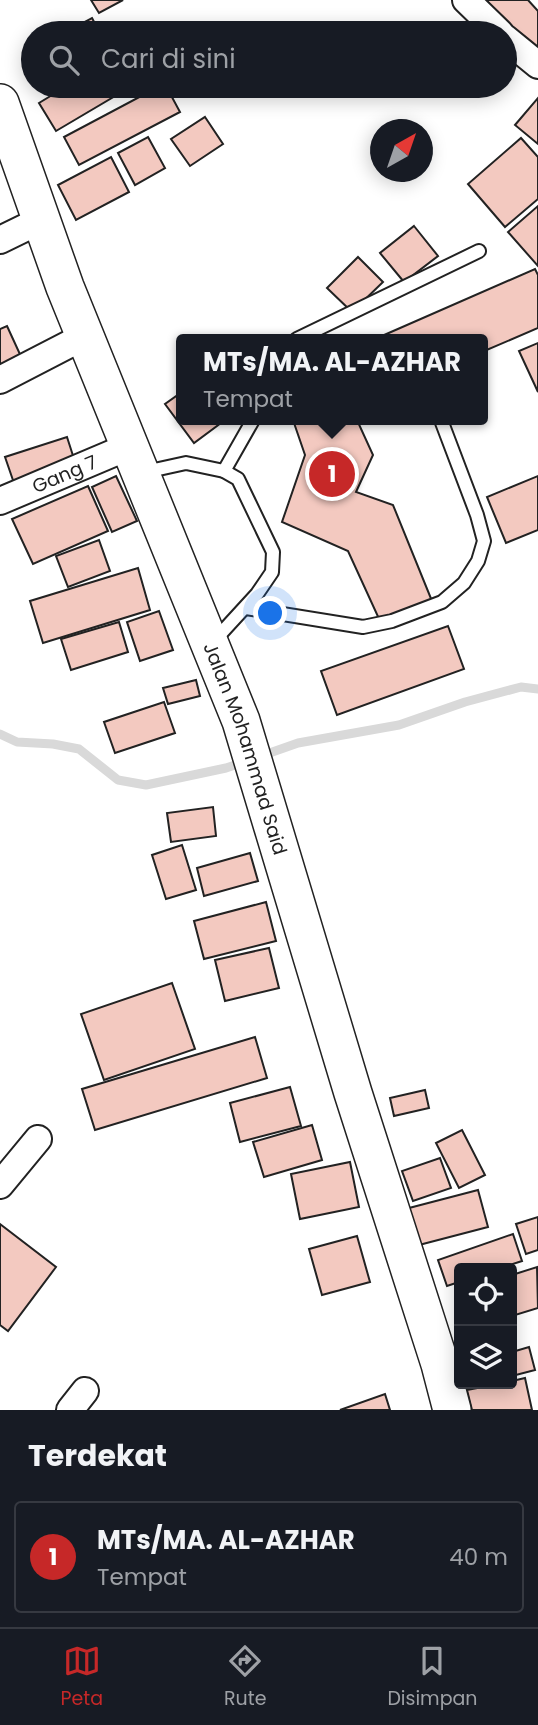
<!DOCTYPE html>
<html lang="id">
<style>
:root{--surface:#171b24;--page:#20242c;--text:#f1f3f6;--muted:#9ea1a6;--line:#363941;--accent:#c62828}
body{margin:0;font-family:Poppins,sans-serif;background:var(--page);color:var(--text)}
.controls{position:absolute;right:21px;bottom:21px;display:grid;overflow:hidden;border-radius:7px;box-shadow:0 4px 18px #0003}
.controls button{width:63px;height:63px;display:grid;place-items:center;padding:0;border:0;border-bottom:2px solid var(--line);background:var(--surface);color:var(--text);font:35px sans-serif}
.compass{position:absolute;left:370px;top:119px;width:63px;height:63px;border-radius:50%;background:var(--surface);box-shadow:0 4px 18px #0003;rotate:40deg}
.you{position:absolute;left:271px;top:614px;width:24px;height:24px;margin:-18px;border:5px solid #fff;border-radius:50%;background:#1a73e8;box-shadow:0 0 0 10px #1a73e833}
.badge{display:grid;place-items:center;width:46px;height:46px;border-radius:50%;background:var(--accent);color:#fff;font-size:23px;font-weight:700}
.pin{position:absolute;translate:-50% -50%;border:4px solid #fff;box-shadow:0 2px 7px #0006}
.popup{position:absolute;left:176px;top:334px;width:312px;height:91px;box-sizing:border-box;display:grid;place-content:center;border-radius:7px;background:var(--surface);filter:drop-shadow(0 2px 5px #0005);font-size:23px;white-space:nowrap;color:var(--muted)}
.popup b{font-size:26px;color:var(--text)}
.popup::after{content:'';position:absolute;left:50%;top:100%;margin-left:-14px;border:14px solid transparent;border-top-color:var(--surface)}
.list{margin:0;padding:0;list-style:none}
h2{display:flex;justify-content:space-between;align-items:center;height:91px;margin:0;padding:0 28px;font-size:30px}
h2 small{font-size:23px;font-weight:400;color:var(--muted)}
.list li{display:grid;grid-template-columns:46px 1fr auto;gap:21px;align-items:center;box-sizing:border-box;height:112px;margin:0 14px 14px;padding:0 14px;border:2px solid var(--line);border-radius:7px}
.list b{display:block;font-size:26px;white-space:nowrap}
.list p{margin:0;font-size:23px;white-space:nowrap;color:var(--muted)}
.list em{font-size:23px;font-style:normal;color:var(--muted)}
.icon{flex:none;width:38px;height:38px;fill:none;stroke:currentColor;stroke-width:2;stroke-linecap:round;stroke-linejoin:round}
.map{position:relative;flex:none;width:538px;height:1410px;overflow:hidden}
.search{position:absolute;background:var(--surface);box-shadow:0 4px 18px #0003;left:21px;right:21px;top:21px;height:77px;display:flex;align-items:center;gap:18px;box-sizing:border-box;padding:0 24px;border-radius:38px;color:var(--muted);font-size:26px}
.sheet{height:217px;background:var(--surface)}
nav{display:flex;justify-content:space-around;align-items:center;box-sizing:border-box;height:98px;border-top:2px solid var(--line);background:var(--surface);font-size:19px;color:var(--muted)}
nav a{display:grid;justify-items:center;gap:4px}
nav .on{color:var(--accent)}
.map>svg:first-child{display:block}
</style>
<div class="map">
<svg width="538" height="1410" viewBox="0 0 538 1410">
<rect width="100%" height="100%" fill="#fff"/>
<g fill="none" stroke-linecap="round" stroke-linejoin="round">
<g stroke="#d9d9d9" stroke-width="9">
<path d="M0,734L17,742L53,744L79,749L118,780L146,785L226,768L244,762"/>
<path d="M261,756L298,743L399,725L465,702L521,687L538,689"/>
</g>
</g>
<g fill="#f3c9c0" stroke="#222" stroke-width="2">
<path d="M91,0H123L99,13Z"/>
<path d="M486,0H528L538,11V58Z"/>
<path d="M92,18L100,33H64Z"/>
<path d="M67,86H132L56,131L39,103Z"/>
<path d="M160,86H166L180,112L79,165L64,137Z"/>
<path d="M538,98V144L515,125Z"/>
<path d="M205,117L223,144L190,166L171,139Z"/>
<path d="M148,137L165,168L135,185L118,153Z"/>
<path d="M521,138L538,157V199L505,227L468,184Z"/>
<path d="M111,157L129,192L76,220L58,185Z"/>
<path d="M538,206V266L508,232Z"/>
<path d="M414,226L438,256L404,282L380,253Z"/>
<path d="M358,257L383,282L352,312L327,288Z"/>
<path d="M535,269L538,275V328L482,352V339H375Z"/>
<path d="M7,326L24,363L0,374V329Z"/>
<path d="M538,343V392L519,351Z"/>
<path d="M182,392V420H225L194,443L165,404Z"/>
<path d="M293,420H357L373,455L356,492L393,505L432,601L380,621L348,551L282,522L305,455Z"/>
<path d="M67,437L76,465L15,486L5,457Z"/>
<path d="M116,476L137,521L112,532L92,487Z"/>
<path d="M538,476V530L506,543L487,497Z"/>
<path d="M88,486L108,531L33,564L12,519Z"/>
<path d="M99,540L110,571L68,587L56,556Z"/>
<path d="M138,568L150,610L43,643L30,601Z"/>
<path d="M159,611L173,650L140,661L127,622Z"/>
<path d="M119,622L128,652L71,670L61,639Z"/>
<path d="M448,626L464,669L337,715L321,671Z"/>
<path d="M196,680L200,696L168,704L163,688Z"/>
<path d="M164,702L175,733L115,753L104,722Z"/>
<path d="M213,807L216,836L171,842L167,813Z"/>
<path d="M182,845L196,890L166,899L152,855Z"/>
<path d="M250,853L258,881L204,896L197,868Z"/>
<path d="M266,902L276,941L204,959L194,921Z"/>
<path d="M269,948L279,988L225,1001L215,960Z"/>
<path d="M172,983L195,1049L104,1080L81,1014Z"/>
<path d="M255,1037L267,1078L95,1130L82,1089Z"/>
<path d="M290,1087L301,1126L240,1142L230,1103Z"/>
<path d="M425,1090L429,1108L394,1116L390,1098Z"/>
<path d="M312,1125L322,1160L264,1177L253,1142Z"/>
<path d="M462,1130L485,1175L459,1188L436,1143Z"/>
<path d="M440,1158L451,1188L413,1201L402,1171Z"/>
<path d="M350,1162L359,1207L300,1219L291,1174Z"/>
<path d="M478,1190L488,1227L419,1245L409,1208Z"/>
<path d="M538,1217V1250L526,1254L516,1224Z"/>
<path d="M0,1224L56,1267L8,1331L0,1325Z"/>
<path d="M513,1234L522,1261L500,1268H459V1282L447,1286L438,1260Z"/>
<path d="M357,1236L370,1282L322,1295L309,1249Z"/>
<path d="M537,1267L538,1308L512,1316V1275Z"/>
<path d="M529,1347L535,1370L512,1376V1352Z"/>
<path d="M525,1378L532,1410H472L467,1390L498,1384H512V1381Z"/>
<path d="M385,1394L390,1410H340Z"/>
</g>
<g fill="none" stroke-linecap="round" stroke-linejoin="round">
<defs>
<g id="lane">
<path d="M297,339L479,251"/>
<path d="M224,471L253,420"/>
<path d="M145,472L186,463L224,471L238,479L273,552L272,572L257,594L213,642"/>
<path d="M246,608L363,627L392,621L442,602L464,583L478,561L484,541L477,515L441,420"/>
</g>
<g id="street">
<path d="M466,0L500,33"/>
<path d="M505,38L538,65"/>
<path d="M0,240L41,220"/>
<path d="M0,380L85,336"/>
<path id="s1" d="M0,501L130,446"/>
<path d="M0,1185L38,1139"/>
<path d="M70,1410L85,1391"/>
</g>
<g id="secondary">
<path id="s2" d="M0,103L65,287L241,721L353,1093L440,1364L452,1410"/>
</g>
</defs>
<use href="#lane" stroke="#222" stroke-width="16"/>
<use href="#street" stroke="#222" stroke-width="30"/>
<use href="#secondary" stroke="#222" stroke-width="40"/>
<use href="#lane" stroke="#fff" stroke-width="12"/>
<use href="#street" stroke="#fff" stroke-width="26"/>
<use href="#secondary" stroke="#fff" stroke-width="37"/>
</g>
<g text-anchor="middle" stroke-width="5" stroke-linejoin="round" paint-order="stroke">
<g font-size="19" fill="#222" stroke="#fff">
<text dy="7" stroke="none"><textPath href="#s1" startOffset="70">Gang 7</textPath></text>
<text dy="7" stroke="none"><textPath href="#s2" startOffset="691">Jalan Mohammad Said</textPath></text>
</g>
</g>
</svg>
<div class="controls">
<button><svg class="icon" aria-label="locate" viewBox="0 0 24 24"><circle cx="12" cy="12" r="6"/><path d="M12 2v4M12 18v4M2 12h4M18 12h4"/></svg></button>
<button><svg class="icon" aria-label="layers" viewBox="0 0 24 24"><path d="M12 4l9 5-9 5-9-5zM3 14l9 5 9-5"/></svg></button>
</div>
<svg class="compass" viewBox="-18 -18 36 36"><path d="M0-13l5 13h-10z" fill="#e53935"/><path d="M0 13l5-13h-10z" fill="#9ea1a6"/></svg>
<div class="you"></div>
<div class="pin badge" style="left:332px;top:474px">1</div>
<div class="popup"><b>MTs/MA. AL-AZHAR</b>Tempat</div>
<div class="search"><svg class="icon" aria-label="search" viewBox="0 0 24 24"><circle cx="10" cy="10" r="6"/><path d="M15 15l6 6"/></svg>Cari di sini</div>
</div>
<section class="sheet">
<h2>Terdekat<small></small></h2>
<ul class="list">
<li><span class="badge">1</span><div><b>MTs/MA. AL-AZHAR</b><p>Tempat</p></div><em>40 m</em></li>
</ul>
</section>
<nav>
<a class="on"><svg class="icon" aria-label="map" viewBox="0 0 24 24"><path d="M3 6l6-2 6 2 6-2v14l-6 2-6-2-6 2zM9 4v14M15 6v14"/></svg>Peta</a>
<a><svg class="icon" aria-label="directions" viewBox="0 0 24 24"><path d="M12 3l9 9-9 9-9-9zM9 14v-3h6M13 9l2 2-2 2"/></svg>Rute</a>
<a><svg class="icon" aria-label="saved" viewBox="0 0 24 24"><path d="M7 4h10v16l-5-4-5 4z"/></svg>Disimpan</a>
</nav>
